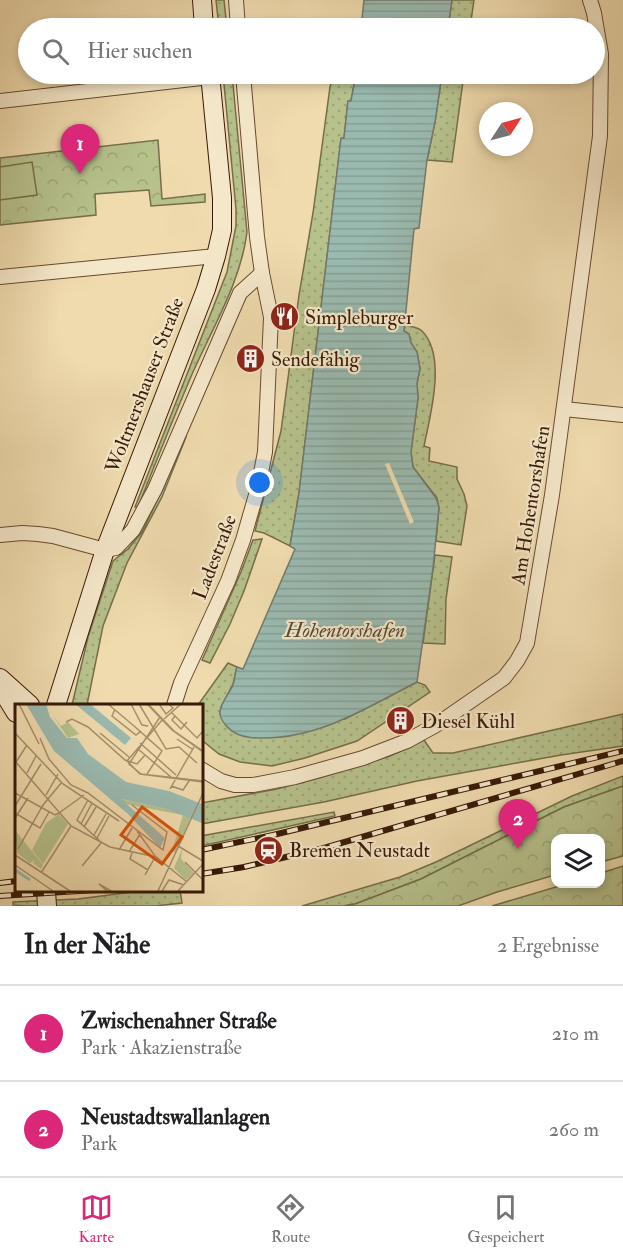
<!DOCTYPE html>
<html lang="de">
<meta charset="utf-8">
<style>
:root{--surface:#fff;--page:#f2f2f2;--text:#202124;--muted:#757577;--line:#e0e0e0;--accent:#db2777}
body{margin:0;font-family:"IM FELL Double Pica",serif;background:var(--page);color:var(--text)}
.controls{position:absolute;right:18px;bottom:18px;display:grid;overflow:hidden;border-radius:12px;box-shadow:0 3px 9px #0003}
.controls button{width:54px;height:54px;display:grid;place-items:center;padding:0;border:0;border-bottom:2px solid var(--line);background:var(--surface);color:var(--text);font:30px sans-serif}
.compass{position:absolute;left:479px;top:102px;width:54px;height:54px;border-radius:50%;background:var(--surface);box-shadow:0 3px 9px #0003;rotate:54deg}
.you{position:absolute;left:260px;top:483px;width:21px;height:21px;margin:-15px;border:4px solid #fff;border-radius:50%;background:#1a73e8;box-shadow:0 0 0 9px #1a73e833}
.badge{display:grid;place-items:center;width:39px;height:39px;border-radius:50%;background:var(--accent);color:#fff;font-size:20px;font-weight:700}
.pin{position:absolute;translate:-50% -50px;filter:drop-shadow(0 2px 3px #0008)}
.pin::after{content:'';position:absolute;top:32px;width:21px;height:18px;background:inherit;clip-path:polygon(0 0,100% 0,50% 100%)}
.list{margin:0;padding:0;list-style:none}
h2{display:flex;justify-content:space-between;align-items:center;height:78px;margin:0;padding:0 24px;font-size:26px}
h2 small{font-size:20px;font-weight:400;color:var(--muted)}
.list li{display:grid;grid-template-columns:39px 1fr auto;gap:18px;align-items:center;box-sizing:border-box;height:96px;padding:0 24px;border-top:2px solid var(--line)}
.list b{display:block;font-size:22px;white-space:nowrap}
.list p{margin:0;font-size:20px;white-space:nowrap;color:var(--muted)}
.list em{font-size:20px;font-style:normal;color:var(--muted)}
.icon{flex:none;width:33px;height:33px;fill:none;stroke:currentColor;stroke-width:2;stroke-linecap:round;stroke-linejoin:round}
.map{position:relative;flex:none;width:623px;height:906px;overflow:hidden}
.search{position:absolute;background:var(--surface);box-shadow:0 3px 9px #0003;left:18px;right:18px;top:18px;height:66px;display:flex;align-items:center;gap:15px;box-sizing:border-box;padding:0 21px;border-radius:33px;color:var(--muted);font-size:22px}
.sheet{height:270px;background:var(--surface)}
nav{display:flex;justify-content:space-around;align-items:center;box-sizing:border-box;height:84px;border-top:2px solid var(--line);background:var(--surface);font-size:16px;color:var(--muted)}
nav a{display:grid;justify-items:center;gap:3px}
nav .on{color:var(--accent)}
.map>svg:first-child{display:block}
</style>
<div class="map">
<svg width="623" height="906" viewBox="0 0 623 906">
<defs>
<pattern id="grass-dots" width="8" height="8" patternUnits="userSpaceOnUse" patternTransform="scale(1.5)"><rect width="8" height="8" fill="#b6c18c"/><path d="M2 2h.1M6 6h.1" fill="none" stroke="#9da577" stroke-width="1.8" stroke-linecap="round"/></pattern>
<pattern id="forest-crowns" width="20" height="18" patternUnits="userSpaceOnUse" patternTransform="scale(1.5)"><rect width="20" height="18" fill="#b6c18c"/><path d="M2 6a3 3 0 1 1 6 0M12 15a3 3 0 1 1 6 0" fill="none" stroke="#9da577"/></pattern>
<pattern id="water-rules" width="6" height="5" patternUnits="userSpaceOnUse" patternTransform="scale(1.5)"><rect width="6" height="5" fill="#9abab0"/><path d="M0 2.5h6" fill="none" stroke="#859f96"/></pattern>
</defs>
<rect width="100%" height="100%" fill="#efdbae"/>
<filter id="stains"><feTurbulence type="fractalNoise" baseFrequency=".00333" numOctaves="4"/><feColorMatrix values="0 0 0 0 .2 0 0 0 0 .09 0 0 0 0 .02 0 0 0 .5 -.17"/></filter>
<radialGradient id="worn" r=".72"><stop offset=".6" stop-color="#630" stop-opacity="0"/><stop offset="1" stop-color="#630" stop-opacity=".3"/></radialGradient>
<g fill="url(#grass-dots)" stroke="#776e49" stroke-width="1.5">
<path d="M216,0H224L227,28H219Z"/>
<path d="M452,0H474L470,28H448Z"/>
<path d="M223,74H232L247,232C241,281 213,327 193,372C174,416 156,462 138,507H135L227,272L236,226V209Z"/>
<path d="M339,74H356L351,101H348L344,138L341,139L299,493L290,546L264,533L255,531L281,431L299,295L313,213L330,87L333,77Z"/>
<path d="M442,74H464L452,162L427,160L435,122Z"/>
<path d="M405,325C410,326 418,327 422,331C447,356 430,416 424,446L430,448L429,461L457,467V479L464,494L467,506L461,545L436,541L439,508L437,498L413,467L411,452L418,398L417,383L420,369L417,352L411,343L409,334L404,331Z"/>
<path d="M184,437H186L162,497L127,563L103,626L87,705H72L88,637L113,561L128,549L142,532L163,488Z"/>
<path d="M262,539L244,591L230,624L210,663L202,660L241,572L253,540Z"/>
<path d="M435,555L452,557L446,599L445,644L423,643Z"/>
<path d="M228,663L237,667L233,684L221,707L220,714L345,719L417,682L425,685L430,692L357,741L305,758L272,766L240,762L219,754L203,741L201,736V705H198Z"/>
<path d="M623,714V746L561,755L417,781L324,802L201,824V803L277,789L322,777L390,756L424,740L433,753H453Z"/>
<path d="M623,776V786L564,807L421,879L355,904L343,906H302L400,877L436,862L572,796Z"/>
<path d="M334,812L335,816L201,846V836Z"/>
<path d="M148,890H180L182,903L155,906H27L13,905V902L78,899Z"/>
</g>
<g fill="url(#forest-crowns)" stroke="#776e49" stroke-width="1.5">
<path d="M158,140L162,199L205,194V202L151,206L149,190L95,194L96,215L0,225V158Z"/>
<path d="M623,786V856L601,862L600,838H556L555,875L497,892L458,906H343L355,904L421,879L564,807Z"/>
<path d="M623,866V906H492L566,884H600L601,873Z"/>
</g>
<path fill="#b6c18c" stroke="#776e49" stroke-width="1.5" d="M32,162L37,195L0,200V167Z"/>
<g fill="url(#water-rules)" stroke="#737a6c" stroke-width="1.5">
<path d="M364,0H452L448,28H361Z"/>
<path d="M356,74H442L435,122L427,160L419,228L414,229L404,331L409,334L411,343L417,352L420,369L417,383L418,398L411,452L413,467L436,498L439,507L433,568L417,682C368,707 320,738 264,738C254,738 246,738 237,734C230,731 221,722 220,714C219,704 230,693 233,685C235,679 235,673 237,667L243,669L295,549L290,546L299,493L341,138H344L348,101H351Z"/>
</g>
<path fill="#efdbae" d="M389,463L414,522L410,524L385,464Z"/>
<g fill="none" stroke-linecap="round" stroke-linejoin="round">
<defs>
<g id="street">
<path d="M236,0L238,28"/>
<path d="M0,101L210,77"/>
<path d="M0,277L216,256"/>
<path d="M564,409L623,415"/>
<path d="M0,535L22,533L38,534L53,536L105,550L116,548L133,530L155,489L240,293L262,273"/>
<path d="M174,705L181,683L228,581L243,540L258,488L265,452L271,317L262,273L257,237L243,74"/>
<path d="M201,769L221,781L235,785H253L295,777L363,758L407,741L436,725L504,678L517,661L527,643L552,495L600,136L601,54L594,13L590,0"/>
</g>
<g id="secondary">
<path d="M202,0L204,28"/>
<path d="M0,678L30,705"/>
<path d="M0,687L16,713"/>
<path d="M56,705L105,550L206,289L216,256L222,230V198L210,74"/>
<path d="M46,890L47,906"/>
</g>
</defs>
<use href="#street" stroke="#664a30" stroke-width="16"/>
<use href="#secondary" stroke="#381a06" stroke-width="20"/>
<use href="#street" stroke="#f5e8ca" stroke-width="14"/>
<use href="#secondary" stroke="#f5e8ca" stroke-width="18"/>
<defs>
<g id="rail">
<path d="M201,850L273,835L623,751"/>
<path d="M201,874L244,867L324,848L623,761"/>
<path d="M0,883L16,881"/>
<path d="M0,896L95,890"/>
</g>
</defs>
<use href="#rail" stroke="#381a06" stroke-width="6"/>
<use href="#rail" stroke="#f5e8ca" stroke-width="4" stroke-dasharray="11" stroke-linecap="butt"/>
</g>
<defs>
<symbol id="restaurant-disc" viewBox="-11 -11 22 22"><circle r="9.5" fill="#8f2418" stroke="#f5e8ca"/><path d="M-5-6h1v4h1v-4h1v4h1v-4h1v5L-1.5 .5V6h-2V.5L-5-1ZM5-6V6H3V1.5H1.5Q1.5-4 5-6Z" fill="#fff"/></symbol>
<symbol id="building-disc" viewBox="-11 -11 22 22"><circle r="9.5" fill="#8f2418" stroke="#f5e8ca"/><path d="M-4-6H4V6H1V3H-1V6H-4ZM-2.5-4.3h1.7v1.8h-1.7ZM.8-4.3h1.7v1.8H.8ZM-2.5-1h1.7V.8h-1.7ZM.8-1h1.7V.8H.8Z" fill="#fff"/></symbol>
<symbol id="station-disc" viewBox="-11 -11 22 22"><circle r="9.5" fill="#8f2418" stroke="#f5e8ca"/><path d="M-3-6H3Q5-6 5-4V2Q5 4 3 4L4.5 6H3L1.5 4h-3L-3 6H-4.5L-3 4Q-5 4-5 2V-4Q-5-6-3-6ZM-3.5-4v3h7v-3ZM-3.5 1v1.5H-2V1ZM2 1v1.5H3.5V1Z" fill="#fff"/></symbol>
</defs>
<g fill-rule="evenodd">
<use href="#restaurant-disc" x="268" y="300" width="33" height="33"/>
<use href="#building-disc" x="234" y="342" width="33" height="33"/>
<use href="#building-disc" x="384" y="704" width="33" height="33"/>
<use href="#station-disc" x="252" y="834" width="33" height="33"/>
</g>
<g text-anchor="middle" stroke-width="4.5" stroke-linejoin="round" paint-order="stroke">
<g font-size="20" fill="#381a06" stroke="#f5e8ca" text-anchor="start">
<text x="305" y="324">Simpleburger</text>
<text x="271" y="366">Sendefähig</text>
<text x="421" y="728">Diesel Kühl</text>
<text x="289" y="857">Bremen Neustadt</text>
</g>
<g font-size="20" fill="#381a06" stroke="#f5e8ca">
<text transform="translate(144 385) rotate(-69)" y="7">Woltmershauser Straße</text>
<text transform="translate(530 505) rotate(-81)" y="7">Am Hohentorshafen</text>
<text transform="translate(214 557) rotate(-69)" y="7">Ladestraße</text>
</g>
<g font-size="21" font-style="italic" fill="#554a39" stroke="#f5e8ca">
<text x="345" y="637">Hohentorshafen</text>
</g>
</g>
<g transform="translate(15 704)">
<rect width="188" height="188" fill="#efdbae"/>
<path d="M38,12L46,22L53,18L64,30L53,34Z" fill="#b6c18c"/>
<path d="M105,95L152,105L176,113L161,149L157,147L168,111L110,100ZM167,145L166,155L179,169L171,176L159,164Z" fill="#b6c18c"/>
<path d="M44,110L53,120L28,160L17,146L31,119ZM0,126L28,161L26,165L18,159L20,156L15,159L2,149Z" fill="#b6c18c"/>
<path d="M11,0H31L35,13L52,34H62L73,50L111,78L154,87L187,100V119L152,105L106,95L150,134L145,144L113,110L39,47ZM60,0H75L116,34L110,41Z" fill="#9abab0"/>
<path fill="none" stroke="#9abab0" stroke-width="3" d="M22,0L37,25L75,61L120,85L179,101M0,166L15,176"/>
<path fill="none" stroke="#a68e6b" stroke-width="1.5" d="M4,0L24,40M93,0L119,22M116,0L127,21L133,22M124,0L151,45L164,43L182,59M132,0L157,26L188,48M133,0L159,27L188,47M144,0L151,10L158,4L154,0M100,5L97,12L121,31L126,27M156,8L182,34L188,27M160,12L157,16L166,25L172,18M145,13L114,60L126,70L188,77M149,15L166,0M51,18L57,15L73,23L110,56L122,60L130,51M119,22L147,47L132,70M0,29L48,80L104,117M85,29L114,53M25,34L34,55L56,81L73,89L148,146L152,128L117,101M162,35L177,45M125,39L161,71M123,45L156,73M0,57L56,122L95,143L141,153M112,57L125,70L188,78M112,57L148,15M1,58L12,41M12,69L21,52M156,82L168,86L174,77M155,85L179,43M0,89L40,111L44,109M31,91L43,70M73,96L62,116L85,137M0,102L26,60M0,109L25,124L34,108M44,109L69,91M0,114L13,94M66,120L77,99M69,123L81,103M122,127L140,152L172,178M79,131L91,110M82,134L94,112M163,142L188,157M3,145L28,101L47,78M104,146L117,124M114,148L125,130M117,149L115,155L133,166M0,151L55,187M170,158L188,176M0,161L38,187M67,162L86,139M26,169L56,122M130,171L139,155M92,187L84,180L96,187M143,187L188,89M147,187L154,176L169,181M163,187L188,160"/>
<path fill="#d6530b" fill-opacity="0.15" stroke="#d6530b" stroke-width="3" d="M127,103L167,133L147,160L106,131Z"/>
<rect width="188" height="188" fill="none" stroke="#381a06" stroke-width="3"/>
</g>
<rect width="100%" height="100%" filter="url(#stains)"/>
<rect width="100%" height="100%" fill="url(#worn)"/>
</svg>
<div class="controls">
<button><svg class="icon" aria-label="layers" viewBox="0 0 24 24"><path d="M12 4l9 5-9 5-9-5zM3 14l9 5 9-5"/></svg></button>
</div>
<svg class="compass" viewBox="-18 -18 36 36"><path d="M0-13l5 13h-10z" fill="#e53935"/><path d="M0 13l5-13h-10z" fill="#757577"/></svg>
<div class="you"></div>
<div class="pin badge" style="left:80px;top:174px">1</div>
<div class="pin badge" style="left:518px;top:849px">2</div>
<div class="search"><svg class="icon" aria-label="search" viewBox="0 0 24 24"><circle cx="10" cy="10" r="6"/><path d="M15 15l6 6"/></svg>Hier suchen</div>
</div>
<section class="sheet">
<h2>In der Nähe<small>2 Ergebnisse</small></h2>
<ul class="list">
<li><span class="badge">1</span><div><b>Zwischenahner Straße</b><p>Park · Akazienstraße</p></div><em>210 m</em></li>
<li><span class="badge">2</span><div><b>Neustadtswallanlagen</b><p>Park</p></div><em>260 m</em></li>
</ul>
</section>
<nav>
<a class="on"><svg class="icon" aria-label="map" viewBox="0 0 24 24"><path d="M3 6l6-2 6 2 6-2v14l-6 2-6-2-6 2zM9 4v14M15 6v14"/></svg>Karte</a>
<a><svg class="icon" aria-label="directions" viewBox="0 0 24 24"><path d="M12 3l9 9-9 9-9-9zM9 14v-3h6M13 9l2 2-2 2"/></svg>Route</a>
<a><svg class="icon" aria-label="saved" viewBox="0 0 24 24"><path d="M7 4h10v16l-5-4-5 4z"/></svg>Gespeichert</a>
</nav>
